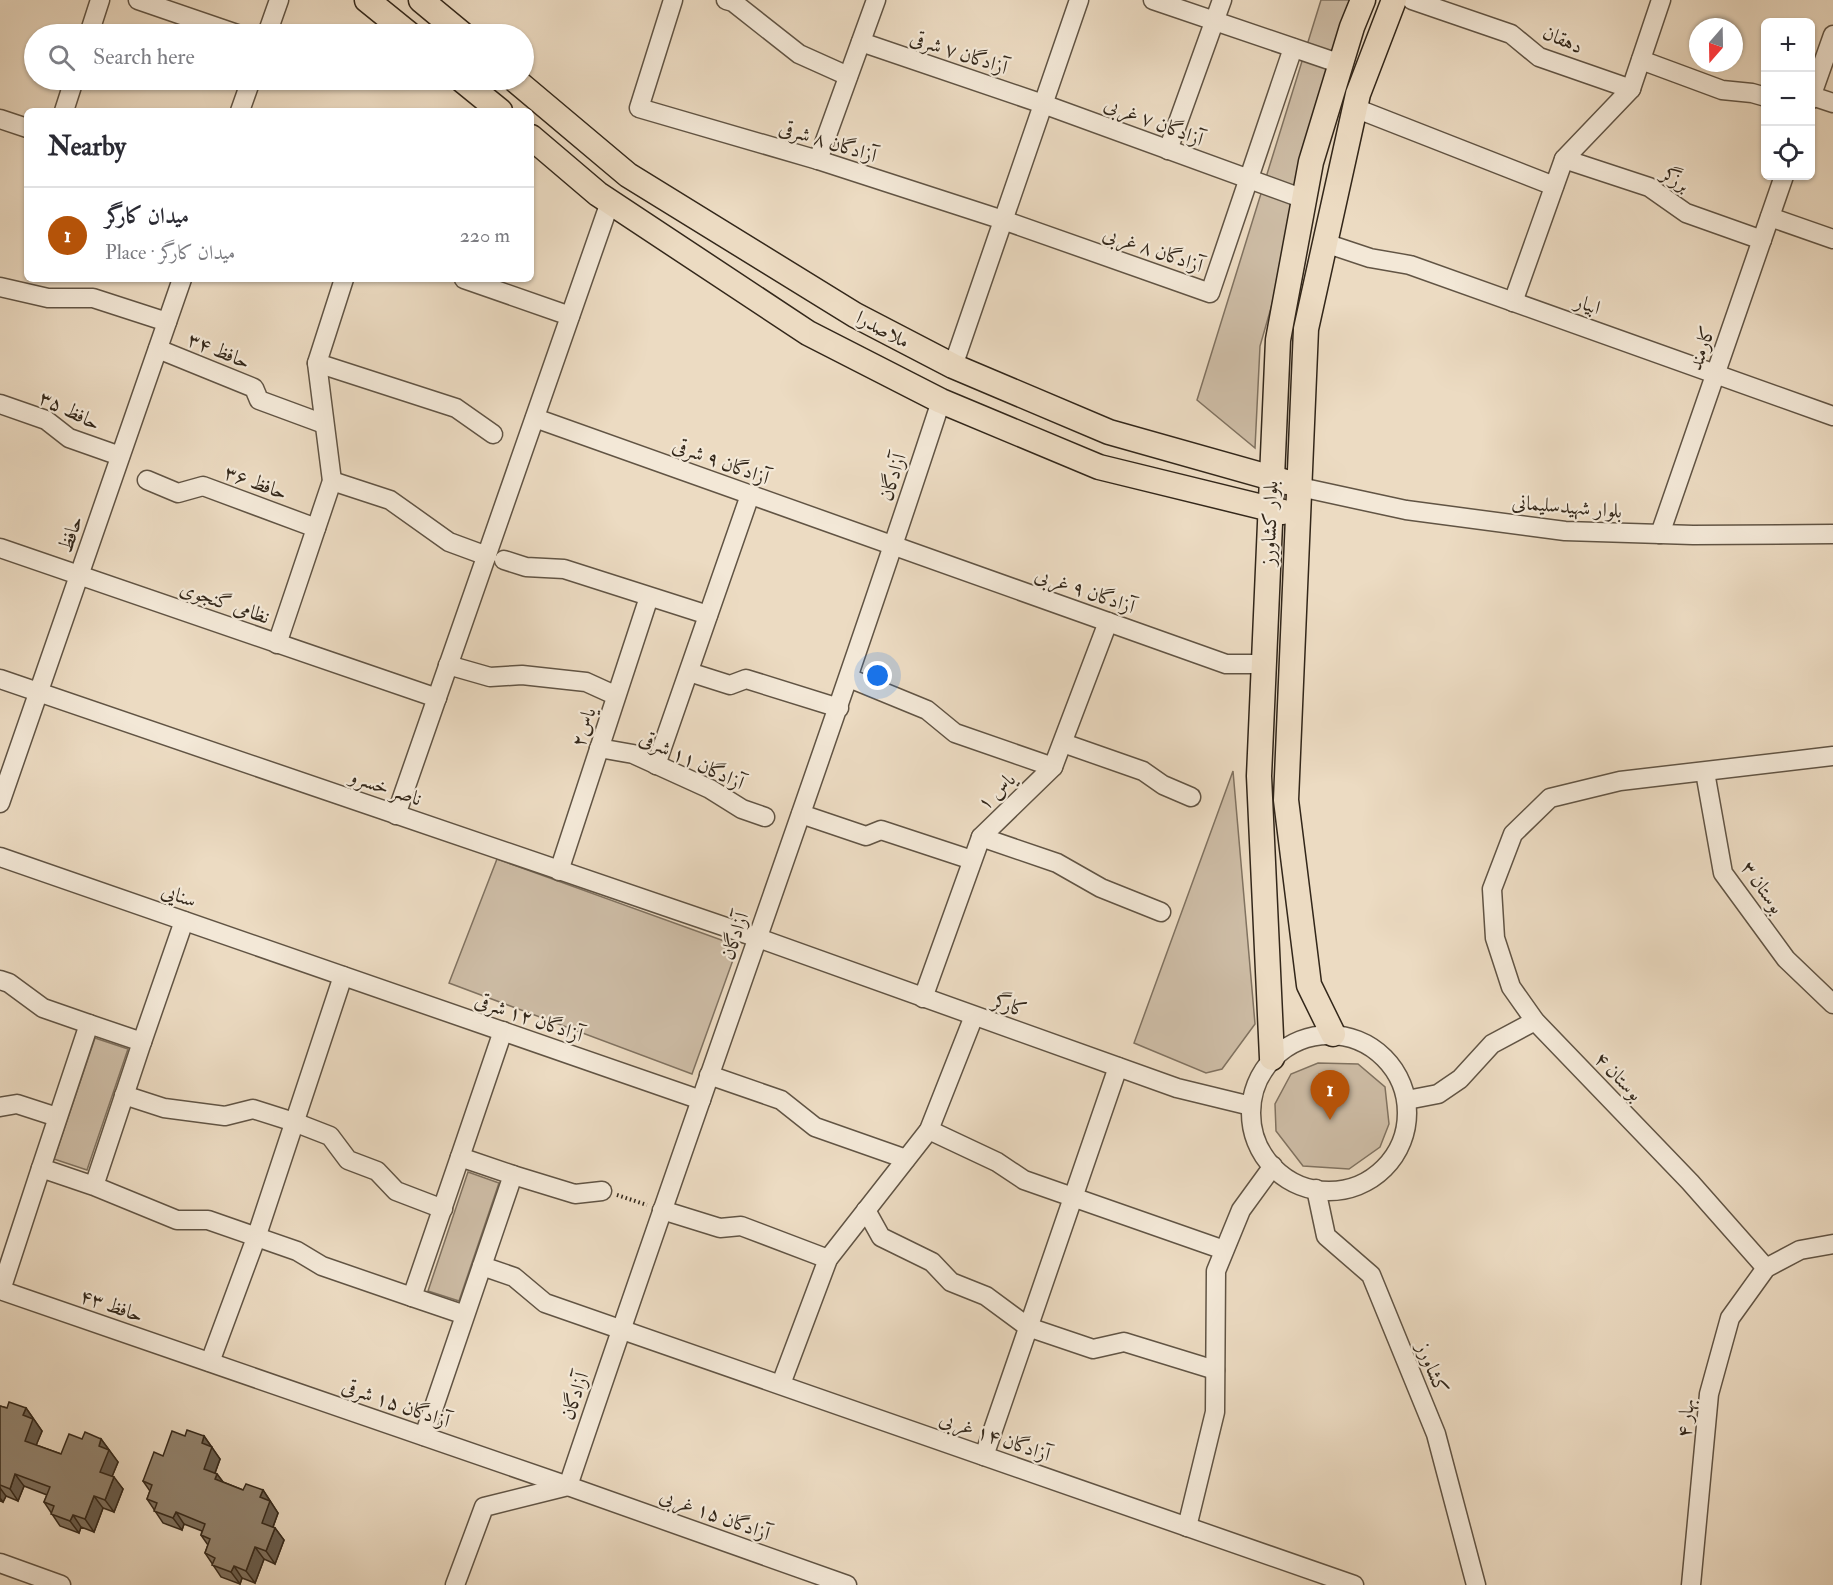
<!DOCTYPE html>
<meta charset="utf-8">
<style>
:root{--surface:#fff;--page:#f2f2f3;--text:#2b2b33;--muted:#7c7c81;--line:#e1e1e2;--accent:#b45309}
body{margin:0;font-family:"IM FELL Double Pica",Amiri,serif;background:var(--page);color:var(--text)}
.controls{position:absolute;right:18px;top:18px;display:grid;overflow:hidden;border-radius:9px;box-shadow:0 2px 4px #0004}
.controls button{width:54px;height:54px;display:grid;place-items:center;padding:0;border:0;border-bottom:2px solid var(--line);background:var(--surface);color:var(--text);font:30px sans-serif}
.compass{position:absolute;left:1689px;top:18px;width:54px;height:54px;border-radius:50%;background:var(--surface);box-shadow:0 2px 4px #0004;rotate:200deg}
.you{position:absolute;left:878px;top:676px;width:21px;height:21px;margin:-15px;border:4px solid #fff;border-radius:50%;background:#1a73e8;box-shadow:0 0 0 9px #1a73e833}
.badge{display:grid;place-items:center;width:39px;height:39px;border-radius:50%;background:var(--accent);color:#fff;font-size:20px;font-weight:700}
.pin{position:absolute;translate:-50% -50px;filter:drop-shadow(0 2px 3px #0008)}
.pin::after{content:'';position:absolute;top:32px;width:21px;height:18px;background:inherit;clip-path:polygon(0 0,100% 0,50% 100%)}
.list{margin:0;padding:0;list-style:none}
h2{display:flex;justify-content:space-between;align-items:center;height:78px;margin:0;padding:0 24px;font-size:26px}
h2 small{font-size:20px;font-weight:400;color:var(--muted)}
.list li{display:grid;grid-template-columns:39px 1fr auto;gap:18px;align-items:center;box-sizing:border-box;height:96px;padding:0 24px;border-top:2px solid var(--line)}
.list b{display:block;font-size:22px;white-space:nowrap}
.list p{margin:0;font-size:20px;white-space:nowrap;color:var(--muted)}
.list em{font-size:20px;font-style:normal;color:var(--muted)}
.icon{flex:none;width:33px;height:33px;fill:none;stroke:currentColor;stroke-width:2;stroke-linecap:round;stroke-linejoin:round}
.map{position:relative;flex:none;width:1833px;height:1585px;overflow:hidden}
.search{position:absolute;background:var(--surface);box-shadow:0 2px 4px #0004;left:24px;top:24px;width:510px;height:66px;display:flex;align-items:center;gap:15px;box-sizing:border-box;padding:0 21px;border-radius:33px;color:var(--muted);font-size:22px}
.panel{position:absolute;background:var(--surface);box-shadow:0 2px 4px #0004;left:24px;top:108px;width:510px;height:174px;border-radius:9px}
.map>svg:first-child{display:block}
</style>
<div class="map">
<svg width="1833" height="1585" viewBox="0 0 1833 1585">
<rect width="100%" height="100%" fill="#ecdbc2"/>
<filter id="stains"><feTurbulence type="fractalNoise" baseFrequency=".00333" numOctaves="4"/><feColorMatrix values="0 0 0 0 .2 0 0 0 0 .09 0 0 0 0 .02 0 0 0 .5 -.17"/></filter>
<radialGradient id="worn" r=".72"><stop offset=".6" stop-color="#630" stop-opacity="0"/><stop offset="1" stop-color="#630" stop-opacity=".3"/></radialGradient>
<g fill="#cdbca5" stroke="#807260" stroke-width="1.5">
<path d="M1321,0H1365L1341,64L1260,346L1255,448L1197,400Z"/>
<path d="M1233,771L1255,1024L1222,1069L1206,1073L1134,1043Z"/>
<path d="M497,859L738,946L692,1074L449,983Z"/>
<path d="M95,1038L128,1049L87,1170L54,1159Z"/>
<path d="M1318,1063L1358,1064L1385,1087L1389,1124L1380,1147L1349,1169L1303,1166L1276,1131L1275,1104L1291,1074Z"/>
<path d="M468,1172L499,1183L459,1301L428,1291Z"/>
</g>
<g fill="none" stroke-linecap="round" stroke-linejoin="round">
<defs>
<g id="minor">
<path d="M138,0L237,34"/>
<path d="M673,0L639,108L818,160L1003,220L1210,293L1293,48"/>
<path d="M726,0L733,2L799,54L848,76"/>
<path d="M1153,0L1341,64"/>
<path d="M1412,0L1511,34L1539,57L1631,89"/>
<path d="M89,34L100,0"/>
<path d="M267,34L279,0"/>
<path d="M861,42L1043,104L1304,199"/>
<path d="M1641,60L1722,90L1752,93L1766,97"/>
<path d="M1812,96L1833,103"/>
<path d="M1810,100L1833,35"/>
<path d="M1355,108L1554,186"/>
<path d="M64,111L74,80"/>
<path d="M240,111L251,80"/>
<path d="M0,119L27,128"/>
<path d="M1168,150L1222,0"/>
<path d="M1564,159L1649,187L1686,213L1762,240"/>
<path d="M818,160L876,0"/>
<path d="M1770,217L1833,239"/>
<path d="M1325,243L1370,258L1410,265L1833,416"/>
<path d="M464,279L570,316"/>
<path d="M0,287L48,298H93L167,322"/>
<path d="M1513,302L1564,159L1631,89L1661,0"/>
<path d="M158,349L254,388L259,400L324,424"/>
<path d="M317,363L456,408L493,434"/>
<path d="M953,366L1079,0"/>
<path d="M0,404L46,420L69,438L120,456"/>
<path d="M535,418L1226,664H1264"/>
<path d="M147,480L178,493L203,486L316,528"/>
<path d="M332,481L390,500L449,542L487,556"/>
<path d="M1300,487L1406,510L1565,531L1693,535L1833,534"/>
<path d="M1660,534L1784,176"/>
<path d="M0,548L437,698"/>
<path d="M504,560L526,567L564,569L708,615"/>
<path d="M277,644L332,481L317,363L344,279"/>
<path d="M448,665L490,677L522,675L586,682L608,692"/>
<path d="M689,672L730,685L746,679L839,708"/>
<path d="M849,678L927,710L955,733L1053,767"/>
<path d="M0,679L758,938L1177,1088L1251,1106"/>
<path d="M1063,743L1143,771L1163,785L1191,797"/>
<path d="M599,748L633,754L710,789L742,809L765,817"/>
<path d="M656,765L750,495"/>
<path d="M1705,772L1723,873L1786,959L1833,1004"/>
<path d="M0,803L182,279"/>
<path d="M801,814L866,836L881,830L972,860"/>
<path d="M396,815L610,202"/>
<path d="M981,837L1057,863L1101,888L1161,912"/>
<path d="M0,857L701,1100"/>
<path d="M559,871L649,597"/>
<path d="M0,980L9,983L43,1008L89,1024"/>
<path d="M923,998L981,837L1053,767L1108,622"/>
<circle cx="1329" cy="1113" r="78"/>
<path d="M142,1042L184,921"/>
<path d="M709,1075L781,1100L815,1127L906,1159"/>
<path d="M124,1095L164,1108L225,1116L253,1109L294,1122L330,1136L348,1160L377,1171L396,1191L443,1209"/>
<path d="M1407,1100L1438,1094L1460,1079L1492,1044L1535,1021"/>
<path d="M0,1107L17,1104L57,1117"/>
<path d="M929,1130L997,1162L1024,1180L1224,1250"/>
<path d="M460,1157L503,1031"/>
<path d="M513,1175L575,1194L602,1191"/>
<path d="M94,1186L142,1042L89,1024L41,1168L94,1186L177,1220H208L297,1251L322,1266L412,1297"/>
<path d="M1316,1189L1326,1236L1371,1275L1436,1434L1476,1585"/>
<path d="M662,1210L720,1228L741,1226L828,1259"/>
<path d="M866,1210L881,1237L932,1262L951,1282L986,1296L1028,1327L1093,1349L1124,1342L1215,1370"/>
<path d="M482,1266L514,1277L545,1303L1354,1585"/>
<path d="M1766,1268L1690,1182L1535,1021L1511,987L1495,938L1492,889L1513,834L1550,798L1620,781L1833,756"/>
<path d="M0,1290L568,1486L847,1585"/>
<path d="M1,1290L41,1168"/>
<path d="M210,1362L256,1238L343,976"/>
<path d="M781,1384L828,1259L929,1130L974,1016"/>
<path d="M424,1436L513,1175L460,1157L412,1297L465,1315"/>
<path d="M984,1456L1118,1067"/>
<path d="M568,1486C690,1123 822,764 941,401"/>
<path d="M1187,1527L1215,1412L1216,1271L1241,1210L1273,1166"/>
<path d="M0,1563L61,1585"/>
<path d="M455,1585L484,1507L568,1486"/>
<path d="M1691,1585L1709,1394L1730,1318L1766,1268L1800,1250L1833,1244"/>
</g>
<g id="major">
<path d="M367,0L409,34"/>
<path d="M421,0L462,34"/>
<path d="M462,80L500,111"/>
<path d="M515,80L628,175L855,315L953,366L1109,432L1286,482"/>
<path d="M531,137L598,194L808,333L941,401L1099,467L1283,512"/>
<path d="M1333,1034L1309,985L1286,800L1306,329L1358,94L1394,0"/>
<path d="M1272,1058L1259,776L1278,340L1311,162L1352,27L1363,0"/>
</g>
</defs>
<use href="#minor" stroke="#615444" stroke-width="21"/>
<use href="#major" stroke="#33271a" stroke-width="27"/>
<path stroke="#33271a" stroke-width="4" stroke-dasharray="1.5 3" stroke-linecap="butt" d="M617,1195L647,1205"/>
<use href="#minor" stroke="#f3e8d7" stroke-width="18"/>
<use href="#major" stroke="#ecdbc2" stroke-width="24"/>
</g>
<g fill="#7e7261" stroke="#33271a" stroke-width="1.5">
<path d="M0,1406L7,1408H26L42,1431L36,1445L61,1454L82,1439H101L118,1462L112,1476L123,1489L114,1512L103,1508L94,1532L81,1527L79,1533L60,1526L44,1502L47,1495L24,1486L18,1501L6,1496L3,1502L0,1501Z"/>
<path d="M185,1436H204L220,1459L215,1473L217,1474L223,1482L243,1490H263L278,1513L273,1527L275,1528L284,1540L275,1564L264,1559L255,1583L242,1578L240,1584L221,1577L205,1553L208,1545L201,1535L202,1531L184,1524L182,1530L163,1523L147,1499L150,1491L143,1481L163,1456Z"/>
</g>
<g fill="#675d4f" stroke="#33271a" stroke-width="1.5">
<path d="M26,1408L42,1431L33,1453L25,1441L23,1415Z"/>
<path d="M204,1436L220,1459L212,1481L204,1469L202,1443Z"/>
<path d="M101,1439L118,1462L109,1484L100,1472L99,1446Z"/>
<path d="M15,1474L24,1486L18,1501L10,1489Z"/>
<path d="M217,1474L226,1486L215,1479Z"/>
<path d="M114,1477L123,1489L114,1512L105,1500Z"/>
<path d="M0,1488L6,1496L3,1502L0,1498Z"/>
<path d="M263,1490L278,1513L270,1535L262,1523L260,1497Z"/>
<path d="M94,1496L103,1508L94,1532L85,1519Z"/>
<path d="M176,1512L184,1524L182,1530L173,1518Z"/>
<path d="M73,1515L81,1527L79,1533L70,1521Z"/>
<path d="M275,1528L284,1540L275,1564L266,1551Z"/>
<path d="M255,1547L264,1559L255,1583L246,1571Z"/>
<path d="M234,1566L242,1578L240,1584L231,1572Z"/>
</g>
<g fill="#938571" stroke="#33271a" stroke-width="1.5">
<path d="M9,1402L26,1408L23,1415L33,1419L25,1441L61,1454L69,1434L82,1439L85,1432L101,1439L99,1446L109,1450L100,1472L114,1477L105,1500L94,1496L85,1519L73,1515L70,1521L51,1514L54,1506L44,1502L50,1487L15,1474L10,1489L0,1485V1406L7,1408Z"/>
<path d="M187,1430L204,1436L202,1443L212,1447L204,1469L217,1474L215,1479L243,1490L246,1484L263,1490L260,1497L270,1501L262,1523L275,1528L266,1551L255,1547L246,1571L234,1566L231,1572L212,1565L215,1558L205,1553L210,1539L201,1535L205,1524L176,1512L173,1518L154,1511L157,1503L147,1499L152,1485L143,1481L154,1452L163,1456L172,1431L185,1436Z"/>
</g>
<g text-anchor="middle" stroke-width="4.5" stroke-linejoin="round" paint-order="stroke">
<g font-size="20" fill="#33271a" stroke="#f3e8d7">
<text transform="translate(1563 39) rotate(24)" y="7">دهقان</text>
<text transform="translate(959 52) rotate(18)" y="7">آزادگان ۷ شرقی</text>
<text transform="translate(1154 121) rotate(21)" y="7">آزادگان ۷ غربی</text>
<text transform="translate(828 141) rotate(17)" y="7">آزادگان ۸ شرقی</text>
<text transform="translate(1676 179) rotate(34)" y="7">برزگر</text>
<text transform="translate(1153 249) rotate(19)" y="7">آزادگان ۸ غربی</text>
<text transform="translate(1588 304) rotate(19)" y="7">ابیار</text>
<text transform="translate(883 329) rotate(28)" y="7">ملاصدرا</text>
<text transform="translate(1701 348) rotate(-71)" y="7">کارمند</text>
<text transform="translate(219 350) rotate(22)" y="7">حافظ ۳۴</text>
<text transform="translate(70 410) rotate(26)" y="7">حافظ ۳۵</text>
<text transform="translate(721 461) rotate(20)" y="7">آزادگان ۹ شرقی</text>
<text transform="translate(892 477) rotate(-72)" y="7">آزادگان</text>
<text transform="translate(256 482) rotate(20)" y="7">حافظ ۳۶</text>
<text transform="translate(1567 506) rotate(5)" y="7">بلوار شهیدسلیمانی</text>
<text transform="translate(1269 523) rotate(-88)" y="7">بلوار کشاورز</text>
<text transform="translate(70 534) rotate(-71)" y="7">حافظ</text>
<text transform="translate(1085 590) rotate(19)" y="7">آزادگان ۹ غربی</text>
<text transform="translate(225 602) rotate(19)" y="7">نظامی گنجوی</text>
<text transform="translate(583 727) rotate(-72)" y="7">یاس۲</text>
<text transform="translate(692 760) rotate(25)" y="7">آزادگان ۱۱ شرقی</text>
<text transform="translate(386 787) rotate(19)" y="7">ناصر خسرو</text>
<text transform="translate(996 791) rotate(-44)" y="7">یاس ۱</text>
<text transform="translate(1763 887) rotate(55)" y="7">بوستان ۳</text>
<text transform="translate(179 895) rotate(19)" y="7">سنایی</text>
<text transform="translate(734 936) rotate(-71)" y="7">آزادگان</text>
<text transform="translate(1010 1005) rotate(20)" y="7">کارگر</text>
<text transform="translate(529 1017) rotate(19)" y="7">آزادگان ۱۲ شرقی</text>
<text transform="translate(1619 1076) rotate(46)" y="7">بوستان ۴</text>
<text transform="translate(112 1305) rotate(19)" y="7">حافظ ۴۳</text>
<text transform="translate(1433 1368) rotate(68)" y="7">کشاورز</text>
<text transform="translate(574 1396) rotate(-71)" y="7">آزادگان</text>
<text transform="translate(396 1403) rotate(19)" y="7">آزادگان ۱۵ شرقی</text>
<text transform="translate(1685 1418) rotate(-84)" y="7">بهار ۴</text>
<text transform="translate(995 1436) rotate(19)" y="7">آزادگان ۱۴ غربی</text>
<text transform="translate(715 1514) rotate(20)" y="7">آزادگان ۱۵ غربی</text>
</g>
</g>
<rect width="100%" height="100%" filter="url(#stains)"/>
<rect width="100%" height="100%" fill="url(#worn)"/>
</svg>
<div class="controls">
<button>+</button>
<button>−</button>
<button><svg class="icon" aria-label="locate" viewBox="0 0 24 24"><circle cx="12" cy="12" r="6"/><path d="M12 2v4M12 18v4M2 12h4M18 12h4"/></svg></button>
</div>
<svg class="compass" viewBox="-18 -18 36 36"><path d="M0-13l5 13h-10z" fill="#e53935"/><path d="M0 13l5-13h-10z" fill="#7c7c81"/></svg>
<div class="you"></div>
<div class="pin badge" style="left:1330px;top:1120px">1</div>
<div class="search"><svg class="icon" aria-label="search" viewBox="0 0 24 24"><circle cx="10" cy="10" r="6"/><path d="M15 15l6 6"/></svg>Search here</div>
<section class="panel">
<h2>Nearby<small></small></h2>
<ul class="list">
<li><span class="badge">1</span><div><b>میدان کارگر</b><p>Place · میدان کارگر</p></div><em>220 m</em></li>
</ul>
</section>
</div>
